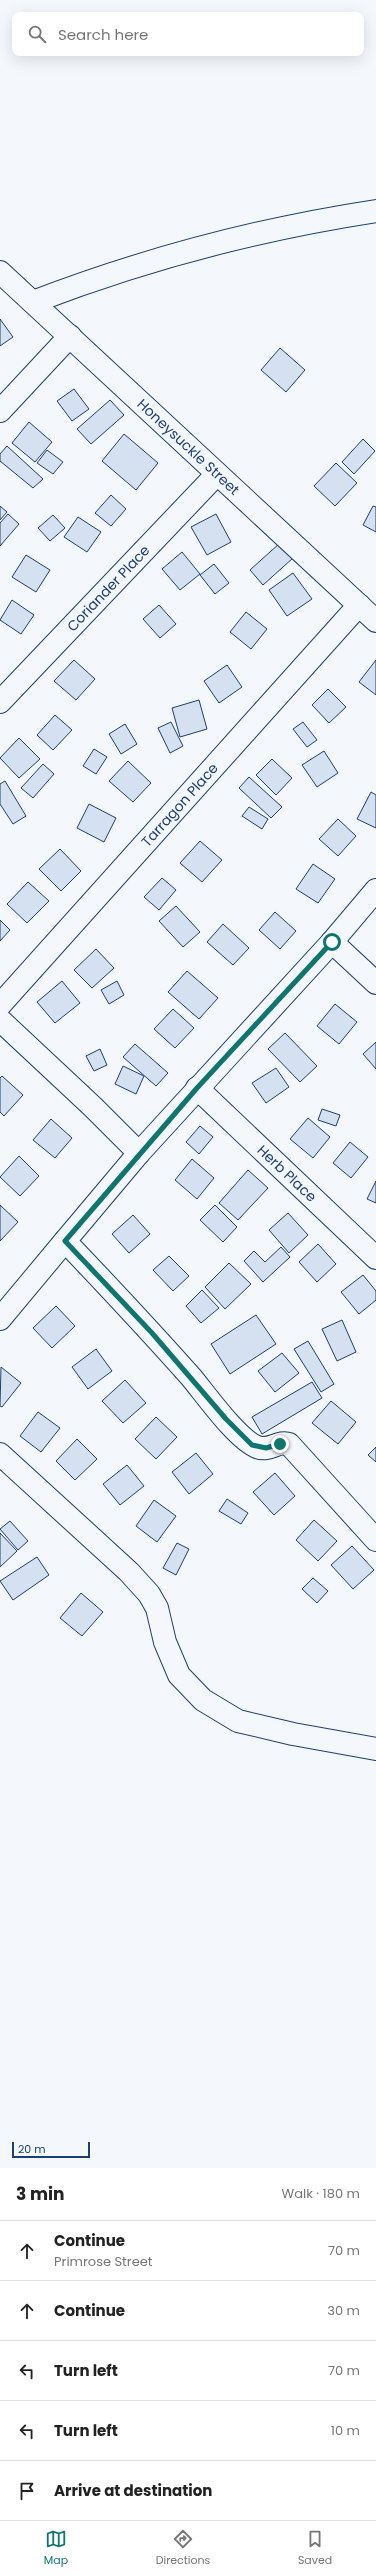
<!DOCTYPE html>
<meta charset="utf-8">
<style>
:root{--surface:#fff;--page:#f6f6f6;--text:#222;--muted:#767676;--line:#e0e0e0;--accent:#0f766e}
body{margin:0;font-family:Poppins,sans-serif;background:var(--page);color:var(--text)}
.scale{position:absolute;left:12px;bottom:10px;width:78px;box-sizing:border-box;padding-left:4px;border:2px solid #1d3f73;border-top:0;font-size:11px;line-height:14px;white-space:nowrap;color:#1d3f73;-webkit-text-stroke:3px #f4f7fb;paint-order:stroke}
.stop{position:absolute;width:12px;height:12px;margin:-9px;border:3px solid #0f766e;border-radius:50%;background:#fff}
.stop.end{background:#0f766e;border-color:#fff;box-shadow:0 1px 4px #0008}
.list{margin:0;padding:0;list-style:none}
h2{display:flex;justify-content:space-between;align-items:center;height:52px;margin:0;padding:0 16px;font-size:17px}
h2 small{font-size:13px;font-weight:400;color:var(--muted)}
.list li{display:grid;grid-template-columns:26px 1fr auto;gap:12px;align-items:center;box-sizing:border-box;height:60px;padding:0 16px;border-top:1px solid var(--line)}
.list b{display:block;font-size:15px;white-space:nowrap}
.list p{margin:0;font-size:13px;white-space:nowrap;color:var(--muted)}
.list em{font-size:13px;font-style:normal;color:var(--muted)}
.icon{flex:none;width:22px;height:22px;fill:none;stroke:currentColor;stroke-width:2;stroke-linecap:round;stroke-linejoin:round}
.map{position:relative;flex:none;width:376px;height:2168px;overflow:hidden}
.search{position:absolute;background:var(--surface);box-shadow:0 4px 16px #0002;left:12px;right:12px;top:12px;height:44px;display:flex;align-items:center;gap:10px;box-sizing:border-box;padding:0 14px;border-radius:8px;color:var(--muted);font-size:15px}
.sheet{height:352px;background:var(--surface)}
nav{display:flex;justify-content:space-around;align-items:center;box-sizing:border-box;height:56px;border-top:1px solid var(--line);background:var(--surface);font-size:11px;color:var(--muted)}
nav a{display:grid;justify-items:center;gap:2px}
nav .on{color:var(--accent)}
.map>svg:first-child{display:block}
</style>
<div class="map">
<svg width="376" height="2168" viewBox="0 0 376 2168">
<rect width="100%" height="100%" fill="#f4f7fb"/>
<g fill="#d5e0f0" stroke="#1d3f73">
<path d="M0,319L13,337L0,346Z"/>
<path d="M280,348L305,370L286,392L261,370Z"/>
<path d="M74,389L89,409L72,421L57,401Z"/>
<path d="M110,400L124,415L91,444L77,429Z"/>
<path d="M29,422L52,442L35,462L12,443Z"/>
<path d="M124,434L158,463L136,490L102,461Z"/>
<path d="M363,439L375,451L354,474L342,462Z"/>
<path d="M7,446L43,479L33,488L0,461V454Z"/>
<path d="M47,450L63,462L53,474L37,463Z"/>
<path d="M336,463L357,483L335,506L314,486Z"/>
<path d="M111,495L126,509L111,526L95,513Z"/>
<path d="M0,506L7,512L0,520Z"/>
<path d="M373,506L376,507V532L363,525Z"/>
<path d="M8,514L19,524L0,546V523Z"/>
<path d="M216,514L231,542L207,555L191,527Z"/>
<path d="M53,515L65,528L50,541L38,528Z"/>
<path d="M78,517L101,532L87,552L64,537Z"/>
<path d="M280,543L293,558L263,585L250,570Z"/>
<path d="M182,552L200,574L180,590L162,569Z"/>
<path d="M26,555L50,570L36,592L12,577Z"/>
<path d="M214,564L229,583L215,594L200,575Z"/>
<path d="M293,573L312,599L287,616L269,590Z"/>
<path d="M12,600L34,615L21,634L0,620Z"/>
<path d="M159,605L176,624L160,638L143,619Z"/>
<path d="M246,612L267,629L251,649L230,632Z"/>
<path d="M74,660L95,679L76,700L54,681Z"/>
<path d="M376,660V695L359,682Z"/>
<path d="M227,665L242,687L219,703L204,681Z"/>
<path d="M328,689L346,707L329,723L312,705Z"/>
<path d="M199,700L207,729L180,737L172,708Z"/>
<path d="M55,715L72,730L53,750L37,735Z"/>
<path d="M171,722L183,746L170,753L158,728Z"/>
<path d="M303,722L317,740L307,747L293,729Z"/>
<path d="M125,724L137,744L121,754L109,734Z"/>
<path d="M19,738L40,759L19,778L0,758Z"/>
<path d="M94,749L107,757L96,774L83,766Z"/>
<path d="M324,751L338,773L317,787L302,765Z"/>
<path d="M272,759L292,778L276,795L256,775Z"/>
<path d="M128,761L151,783L133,802L109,781Z"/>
<path d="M43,764L54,774L33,798L21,788Z"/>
<path d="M249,777L282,807L271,818L239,788Z"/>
<path d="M5,781L26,816L13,824L0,804V784Z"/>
<path d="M371,792L376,795V828L357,819Z"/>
<path d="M89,804L116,818L104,842L77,828Z"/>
<path d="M249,807L268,819L262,829L242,816Z"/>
<path d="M338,819L356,836L338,856L319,839Z"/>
<path d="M200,841L222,860L202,882L180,863Z"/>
<path d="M60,849L81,871L61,891L39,869Z"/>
<path d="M313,864L335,879L318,903L296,889Z"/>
<path d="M162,878L176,890L159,910L144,897Z"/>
<path d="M28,882L49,901L27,923L7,904Z"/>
<path d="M176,906L200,932L183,947L159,921Z"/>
<path d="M275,912L296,931L280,949L259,930Z"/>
<path d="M0,920L10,930L0,941Z"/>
<path d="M223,924L249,948L233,965L207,942Z"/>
<path d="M96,949L114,968L92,988L74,970Z"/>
<path d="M187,971L218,998L199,1019L168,992Z"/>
<path d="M62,981L80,1003L55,1023L37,1002Z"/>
<path d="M117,981L124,995L109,1004L101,990Z"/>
<path d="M335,1004L357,1022L339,1044L317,1026Z"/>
<path d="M173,1009L194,1028L175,1048L154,1029Z"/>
<path d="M285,1033L317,1066L300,1082L268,1049Z"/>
<path d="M376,1042V1069L363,1054Z"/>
<path d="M135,1044L168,1073L156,1086L123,1057Z"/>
<path d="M100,1049L107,1065L94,1071L86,1056Z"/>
<path d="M123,1066L144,1076L136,1094L115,1084Z"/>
<path d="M276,1068L289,1087L266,1103L252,1083Z"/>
<path d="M2,1076L23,1095L4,1116L0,1112V1078Z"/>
<path d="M322,1109L340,1115L336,1126L318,1120Z"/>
<path d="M308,1118L330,1137L313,1158L290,1139Z"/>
<path d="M51,1119L72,1138L55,1158L33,1140Z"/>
<path d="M200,1126L213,1137L199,1154L186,1142Z"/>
<path d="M350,1142L368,1157L351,1178L333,1163Z"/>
<path d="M19,1156L39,1176L20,1196L0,1177Z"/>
<path d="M192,1159L214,1178L197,1199L175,1180Z"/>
<path d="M248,1170L268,1188L238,1220L219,1203Z"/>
<path d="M376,1181V1203L367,1199Z"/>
<path d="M0,1205L18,1222L0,1241Z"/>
<path d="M215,1205L237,1227L223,1242L200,1220Z"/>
<path d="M288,1213L308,1235L289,1253L269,1230Z"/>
<path d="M133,1215L150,1234L129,1253L112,1234Z"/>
<path d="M318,1244L336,1264L317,1282L299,1262Z"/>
<path d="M281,1247L290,1257L263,1282L244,1261L254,1251L265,1262Z"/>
<path d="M169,1256L189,1276L173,1291L153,1270Z"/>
<path d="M229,1263L251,1284L225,1309L205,1287Z"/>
<path d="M363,1275L376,1291V1300L359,1314L341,1292Z"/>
<path d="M202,1290L219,1308L201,1323L186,1306Z"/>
<path d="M56,1306L75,1326L52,1348L33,1328Z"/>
<path d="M256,1315L276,1344L230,1374L211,1344Z"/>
<path d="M342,1320L356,1352L337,1361L322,1329Z"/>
<path d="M308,1341L334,1384L321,1392L294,1349Z"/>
<path d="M96,1349L112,1371L88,1389L72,1367Z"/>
<path d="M282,1353L299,1373L275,1392L258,1371Z"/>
<path d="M1,1367L21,1383L2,1407L0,1406Z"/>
<path d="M125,1380L146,1403L123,1423L102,1401Z"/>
<path d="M312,1382L322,1398L262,1434L252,1417Z"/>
<path d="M331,1401L356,1422L338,1444L312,1423Z"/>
<path d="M38,1412L60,1428L41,1452L20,1436Z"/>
<path d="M156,1417L177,1437L156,1459L135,1439Z"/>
<path d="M77,1439L97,1459L75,1480L56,1461Z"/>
<path d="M376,1447V1462L368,1455Z"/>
<path d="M196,1453L213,1474L189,1494L172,1472Z"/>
<path d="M127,1465L144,1486L120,1505L103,1484Z"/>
<path d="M275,1473L295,1496L274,1515L253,1492Z"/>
<path d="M227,1499L248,1513L241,1524L219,1511Z"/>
<path d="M154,1500L176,1516L157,1542L136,1526Z"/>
<path d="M314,1520L337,1541L318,1561L296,1540Z"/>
<path d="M10,1521L28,1541L18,1550L0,1529Z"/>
<path d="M0,1533L17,1551L0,1567Z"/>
<path d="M177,1543L189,1549L176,1575L163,1568Z"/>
<path d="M352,1546L374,1570L353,1589L331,1565Z"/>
<path d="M37,1557L49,1575L13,1600L0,1581Z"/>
<path d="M313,1578L328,1591L317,1603L302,1589Z"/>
<path d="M81,1593L103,1612L82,1636L60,1618Z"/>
</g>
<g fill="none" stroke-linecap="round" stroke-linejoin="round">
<defs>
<g id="street">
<path id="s1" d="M0,272L376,621"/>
<path d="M33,302C145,259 258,229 376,211"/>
<path d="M0,411L70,336"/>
<path id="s2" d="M0,702L217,474"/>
<path d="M332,942L376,983"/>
<path id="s3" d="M0,1005L359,605"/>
<path d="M0,1020L93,1107L139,1153L332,942L376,890"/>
<path id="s4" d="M197,1088L376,1258"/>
<path d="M139,1153L65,1241C108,1286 150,1331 191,1377C206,1395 237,1439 257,1447C269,1452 279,1440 289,1444L376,1540"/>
<path d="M0,1319L65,1241"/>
<path d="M0,1454L129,1572L149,1594L157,1608L165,1642L179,1675L203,1700L238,1721L293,1734L376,1749"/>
</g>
</defs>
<use href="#street" stroke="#1d3f73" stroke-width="24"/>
<use href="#street" stroke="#f4f7fb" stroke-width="22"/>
</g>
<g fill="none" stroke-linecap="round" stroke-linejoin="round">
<path stroke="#0f766e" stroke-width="5" d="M280,1444L266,1448L252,1445L226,1419L152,1333L65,1241L197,1088L332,942"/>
</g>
<g text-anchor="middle" stroke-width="3" stroke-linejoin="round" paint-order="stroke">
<g font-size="14" fill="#1d3f73" stroke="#f4f7fb">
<text dy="5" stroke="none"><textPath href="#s1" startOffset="257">Honeysuckle Street</textPath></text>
<text dy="5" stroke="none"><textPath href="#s2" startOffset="157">Coriander Place</textPath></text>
<text dy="5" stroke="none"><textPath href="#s3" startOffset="269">Tarragon Place</textPath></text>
<text dy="5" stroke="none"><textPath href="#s4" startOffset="124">Herb Place</textPath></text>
</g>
</g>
</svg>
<div class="scale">20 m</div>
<div class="stop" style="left:332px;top:942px"></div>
<div class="stop end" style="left:280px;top:1444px"></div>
<div class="search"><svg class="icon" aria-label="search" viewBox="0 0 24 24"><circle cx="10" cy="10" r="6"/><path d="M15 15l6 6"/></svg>Search here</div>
</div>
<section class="sheet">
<h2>3 min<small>Walk · 180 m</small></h2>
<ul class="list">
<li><svg class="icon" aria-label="ahead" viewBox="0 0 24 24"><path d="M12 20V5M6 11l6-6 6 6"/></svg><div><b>Continue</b><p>Primrose Street</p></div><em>70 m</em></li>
<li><svg class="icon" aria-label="ahead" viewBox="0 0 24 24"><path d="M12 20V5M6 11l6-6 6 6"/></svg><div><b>Continue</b></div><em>30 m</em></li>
<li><svg class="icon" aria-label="left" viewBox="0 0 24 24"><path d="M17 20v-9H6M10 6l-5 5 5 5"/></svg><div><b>Turn left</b></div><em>70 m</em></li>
<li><svg class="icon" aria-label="left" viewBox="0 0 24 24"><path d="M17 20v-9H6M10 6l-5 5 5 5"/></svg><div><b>Turn left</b></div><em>10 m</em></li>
<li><svg class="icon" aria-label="arrive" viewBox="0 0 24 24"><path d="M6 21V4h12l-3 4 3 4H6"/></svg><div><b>Arrive at destination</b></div></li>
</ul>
</section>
<nav>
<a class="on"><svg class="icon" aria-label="map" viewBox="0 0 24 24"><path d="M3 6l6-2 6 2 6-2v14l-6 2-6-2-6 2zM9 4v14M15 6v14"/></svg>Map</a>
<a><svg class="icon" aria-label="directions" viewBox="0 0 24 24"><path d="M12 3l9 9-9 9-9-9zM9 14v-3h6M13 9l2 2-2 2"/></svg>Directions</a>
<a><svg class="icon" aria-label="saved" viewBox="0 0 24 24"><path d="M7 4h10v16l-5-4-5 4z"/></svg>Saved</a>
</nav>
